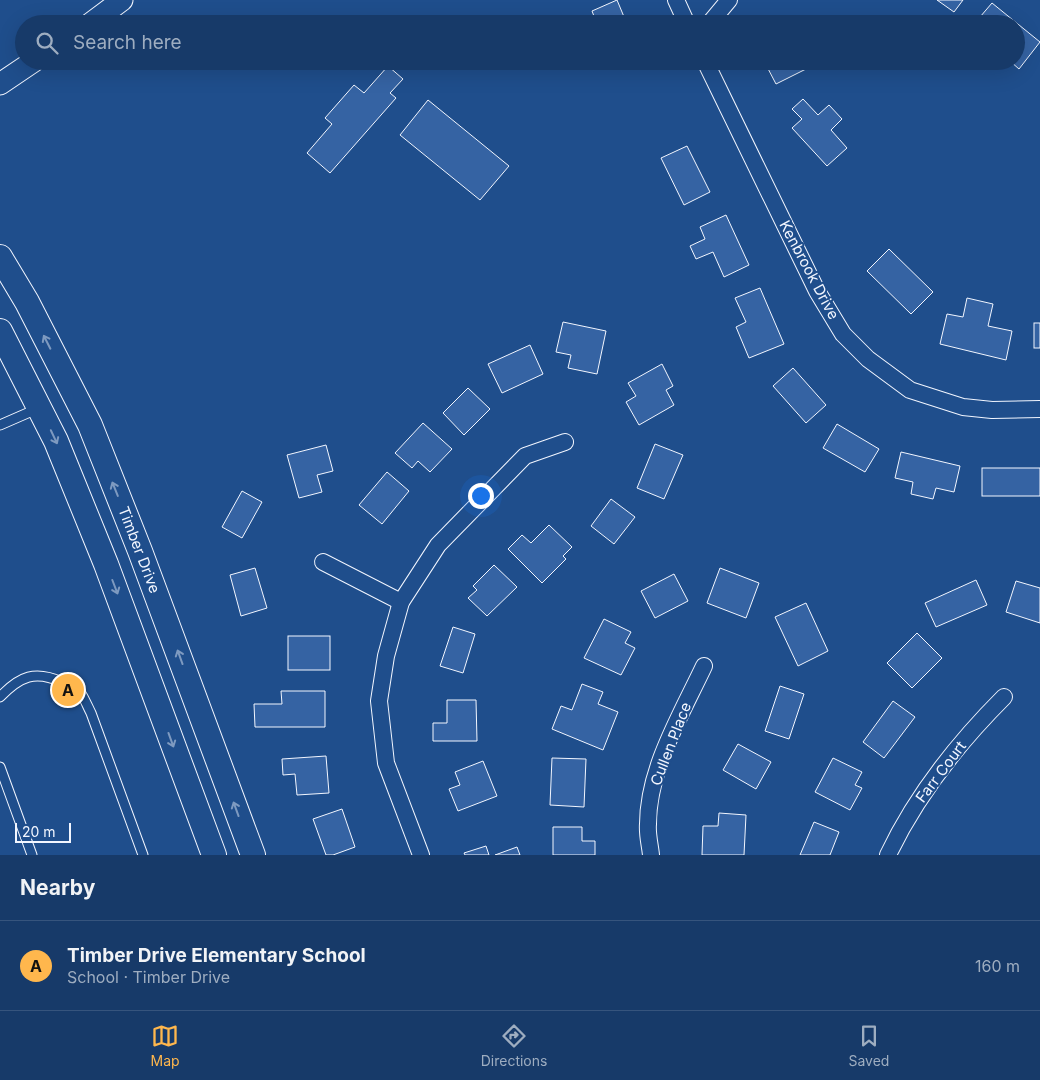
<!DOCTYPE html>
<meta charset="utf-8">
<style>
:root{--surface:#173a69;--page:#20416f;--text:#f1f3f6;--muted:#9eadc0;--line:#36547d;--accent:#ffb74d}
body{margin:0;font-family:Inter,sans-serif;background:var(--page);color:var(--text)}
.scale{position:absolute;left:15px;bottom:12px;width:56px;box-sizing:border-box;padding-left:5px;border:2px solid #f2f6ff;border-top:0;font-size:14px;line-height:18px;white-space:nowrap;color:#f2f6ff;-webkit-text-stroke:4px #1f4e8c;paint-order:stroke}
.you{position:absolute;left:480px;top:495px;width:18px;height:18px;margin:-12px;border:4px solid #fff;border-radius:50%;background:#1a73e8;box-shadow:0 0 0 8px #1a73e833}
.badge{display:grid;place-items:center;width:32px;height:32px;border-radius:50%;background:var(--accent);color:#111;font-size:16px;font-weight:700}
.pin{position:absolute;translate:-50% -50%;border:2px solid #fff;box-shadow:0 1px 5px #0006}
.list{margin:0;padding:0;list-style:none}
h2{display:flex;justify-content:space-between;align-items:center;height:65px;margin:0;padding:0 20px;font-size:21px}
h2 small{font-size:16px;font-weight:400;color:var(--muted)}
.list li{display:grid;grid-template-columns:32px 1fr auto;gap:15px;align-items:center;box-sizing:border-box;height:90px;padding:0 20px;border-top:1px solid var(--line)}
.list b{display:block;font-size:19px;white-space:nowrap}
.list p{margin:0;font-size:16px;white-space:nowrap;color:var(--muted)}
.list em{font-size:16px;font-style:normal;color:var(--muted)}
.icon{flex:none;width:28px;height:28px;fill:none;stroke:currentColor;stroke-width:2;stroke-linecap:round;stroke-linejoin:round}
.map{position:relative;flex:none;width:1040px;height:855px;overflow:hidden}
.search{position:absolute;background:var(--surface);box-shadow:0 5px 20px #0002;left:15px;right:15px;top:15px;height:55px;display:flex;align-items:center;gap:12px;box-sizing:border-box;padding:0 18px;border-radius:28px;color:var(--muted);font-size:19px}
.sheet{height:155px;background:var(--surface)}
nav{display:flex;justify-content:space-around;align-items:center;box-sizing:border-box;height:70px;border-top:1px solid var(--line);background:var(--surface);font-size:14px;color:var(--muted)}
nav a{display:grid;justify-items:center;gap:2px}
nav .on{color:var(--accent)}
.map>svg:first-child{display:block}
</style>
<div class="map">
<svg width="1040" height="855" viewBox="0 0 1040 855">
<rect width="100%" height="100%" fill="#1f4e8c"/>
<g fill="#3563a3" stroke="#f2f6ff">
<path d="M617,0L627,24H597L592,11Z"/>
<path d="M937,0H963L954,12Z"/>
<path d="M992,3L1040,42L1019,69L1010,61H1016V24H974Z"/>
<path d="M764,61H804L808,68L776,84Z"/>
<path d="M388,66L403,79L390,93L396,98L330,173L307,153L332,124L325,118L354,85L364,93Z"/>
<path d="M803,99L818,115L829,105L842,119L831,130L847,148L827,166L792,128L802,119L792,109Z"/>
<path d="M428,100L509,166L480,200L400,135Z"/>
<path d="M687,146L710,192L684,205L661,158Z"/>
<path d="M726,215L749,265L724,277L713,252L696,259L690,246L705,239L700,227Z"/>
<path d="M889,249L933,292L911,314L867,271Z"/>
<path d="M760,288L784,344L749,358L736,327L746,322L735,298Z"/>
<path d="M967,298L993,304L988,326L1012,331L1006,360L940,344L947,314L963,317Z"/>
<path d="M563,322L606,331L597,374L568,368L571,355L556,352Z"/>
<rect x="1034" y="323" width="6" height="25"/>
<path d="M530,345L543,374L502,393L488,364Z"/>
<path d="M662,364L673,386L666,390L674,405L639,425L626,402L636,396L628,383Z"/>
<path d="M793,368L826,405L806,423L773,386Z"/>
<path d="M468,388L490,409L464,435L443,413Z"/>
<path d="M423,423L452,449L430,472L418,461L412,468L395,453Z"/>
<path d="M837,424L879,449L865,472L823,448Z"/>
<path d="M655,444L683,455L664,499L637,488Z"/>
<path d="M326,445L333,471L317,475L322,492L299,498L287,455Z"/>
<path d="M901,452L960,466L954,492L936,488L933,499L911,494L913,482L895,478Z"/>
<rect x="982" y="468" width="58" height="28"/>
<path d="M387,472L409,491L382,524L359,505Z"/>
<path d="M242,491L262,502L242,538L222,527Z"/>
<path d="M611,499L635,517L614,544L591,526Z"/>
<path d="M549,525L572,547L563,556L566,559L542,583L508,549L522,535L531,543Z"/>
<path d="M494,565L517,587L487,616L468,598L477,590L473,586Z"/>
<path d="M255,568L267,608L241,616L230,575Z"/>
<path d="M720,568L759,583L746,618L707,603Z"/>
<path d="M674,574L688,601L655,618L641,591Z"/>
<path d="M976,580L987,605L936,627L925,603Z"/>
<path d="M1016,581L1040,588V623L1006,612Z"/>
<path d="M806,603L828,651L798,666L775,617Z"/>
<path d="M604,619L631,632L625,643L635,648L621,675L584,658Z"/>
<path d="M453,627L475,634L463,673L440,666Z"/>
<path d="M917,633L942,658L912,688L887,663Z"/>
<rect x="288" y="636" width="42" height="34"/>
<path d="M582,684L603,692L598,704L618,712L603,750L552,729L561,706L572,710Z"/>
<path d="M780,686L804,694L789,739L765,731Z"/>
<path d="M281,691H325V727H255L254,704H282Z"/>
<path d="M447,700H476L477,741H433V723H447Z"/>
<path d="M893,701L915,717L884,758L863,742Z"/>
<path d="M738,744L771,762L756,789L723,770Z"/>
<path d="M326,756L329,793L297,795L295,774L283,775L282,759Z"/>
<path d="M552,758L586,759L584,807L550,805Z"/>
<path d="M833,758L862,772L855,785L862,788L850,810L815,792Z"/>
<path d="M483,761L497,796L458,811L449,789L460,785L455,772Z"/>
<path d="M342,809L355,847L333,855H326L313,819Z"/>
<path d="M719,813L746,815L744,855H702L703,826H718Z"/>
<path d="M814,822L839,832L830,855H800Z"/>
<path d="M553,827H582V841H595V855H553Z"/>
<path d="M486,846L489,855H465L464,853Z"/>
<path d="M517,847L520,855H495Z"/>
</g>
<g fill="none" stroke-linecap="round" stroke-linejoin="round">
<defs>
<g id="service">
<path d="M0,425L39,408"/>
<path d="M0,697C20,676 35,670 62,682C69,685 77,689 82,695C85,700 88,707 91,713L143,855"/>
<path d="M0,767L32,855"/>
</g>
<g id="minor">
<path d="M676,0L687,24"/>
<path d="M709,24L729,0"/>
<path d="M705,61L817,291L843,334L868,359L910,390L963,407L992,410L1040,409"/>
<path d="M323,562L401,602"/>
<path d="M421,855L386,763L379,701L386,656L401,602L438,545L525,456L565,442"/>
<path d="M651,855C650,845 647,834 648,824C648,769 681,715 704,666"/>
<path d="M888,855C916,796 958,743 1004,697"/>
</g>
<g id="tertiary">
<path d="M90,24L122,0"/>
<path d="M0,84L34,61"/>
</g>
<g id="secondary">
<path d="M0,257L27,302L90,425L140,551L253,855"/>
<path d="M0,331L56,441L106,564L214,855"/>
</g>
</defs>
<use href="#service" stroke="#f2f6ff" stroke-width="11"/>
<use href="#minor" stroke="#f2f6ff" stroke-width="18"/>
<use href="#tertiary" stroke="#f2f6ff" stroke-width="23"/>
<use href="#secondary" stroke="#f2f6ff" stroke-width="26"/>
<use href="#service" stroke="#1f4e8c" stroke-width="9"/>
<use href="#minor" stroke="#1f4e8c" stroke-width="16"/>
<use href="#tertiary" stroke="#1f4e8c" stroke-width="21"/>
<use href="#secondary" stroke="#1f4e8c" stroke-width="24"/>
</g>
<defs><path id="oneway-shaft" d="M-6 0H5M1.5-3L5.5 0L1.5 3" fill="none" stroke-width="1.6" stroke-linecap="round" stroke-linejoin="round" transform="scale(1.25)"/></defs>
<g stroke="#7e9ac0">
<use href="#oneway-shaft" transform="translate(47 342) rotate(-117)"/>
<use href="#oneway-shaft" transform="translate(54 437) rotate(65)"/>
<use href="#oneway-shaft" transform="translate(115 489) rotate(-112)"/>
<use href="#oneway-shaft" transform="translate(115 587) rotate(69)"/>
<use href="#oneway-shaft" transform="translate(180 657) rotate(-110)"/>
<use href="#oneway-shaft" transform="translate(171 740) rotate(70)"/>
<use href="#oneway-shaft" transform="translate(236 809) rotate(-110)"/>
</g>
<g text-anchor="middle" stroke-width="4" stroke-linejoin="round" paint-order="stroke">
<g font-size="15" fill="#f2f6ff" stroke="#1f4e8c">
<text transform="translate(809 270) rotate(62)" y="5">Kenbrook Drive</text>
<text transform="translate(139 550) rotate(69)" y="5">Timber Drive</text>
<text transform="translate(671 744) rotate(-69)" y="5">Cullen Place</text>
<text transform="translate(941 772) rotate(-53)" y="5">Farr Court</text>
</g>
</g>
</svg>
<div class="scale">20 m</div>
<div class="you"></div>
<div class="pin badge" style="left:68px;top:690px">A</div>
<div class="search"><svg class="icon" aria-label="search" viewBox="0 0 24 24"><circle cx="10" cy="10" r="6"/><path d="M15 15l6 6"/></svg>Search here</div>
</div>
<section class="sheet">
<h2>Nearby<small></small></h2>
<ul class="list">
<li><span class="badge">A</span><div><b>Timber Drive Elementary School</b><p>School · Timber Drive</p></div><em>160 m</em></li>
</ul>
</section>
<nav>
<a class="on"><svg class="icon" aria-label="map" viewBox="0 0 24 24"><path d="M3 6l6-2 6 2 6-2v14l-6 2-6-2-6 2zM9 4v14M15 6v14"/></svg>Map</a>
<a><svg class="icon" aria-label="directions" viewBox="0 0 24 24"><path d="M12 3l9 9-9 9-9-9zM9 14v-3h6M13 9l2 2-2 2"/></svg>Directions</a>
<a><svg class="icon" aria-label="saved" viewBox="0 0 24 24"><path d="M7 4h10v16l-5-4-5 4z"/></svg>Saved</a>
</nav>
